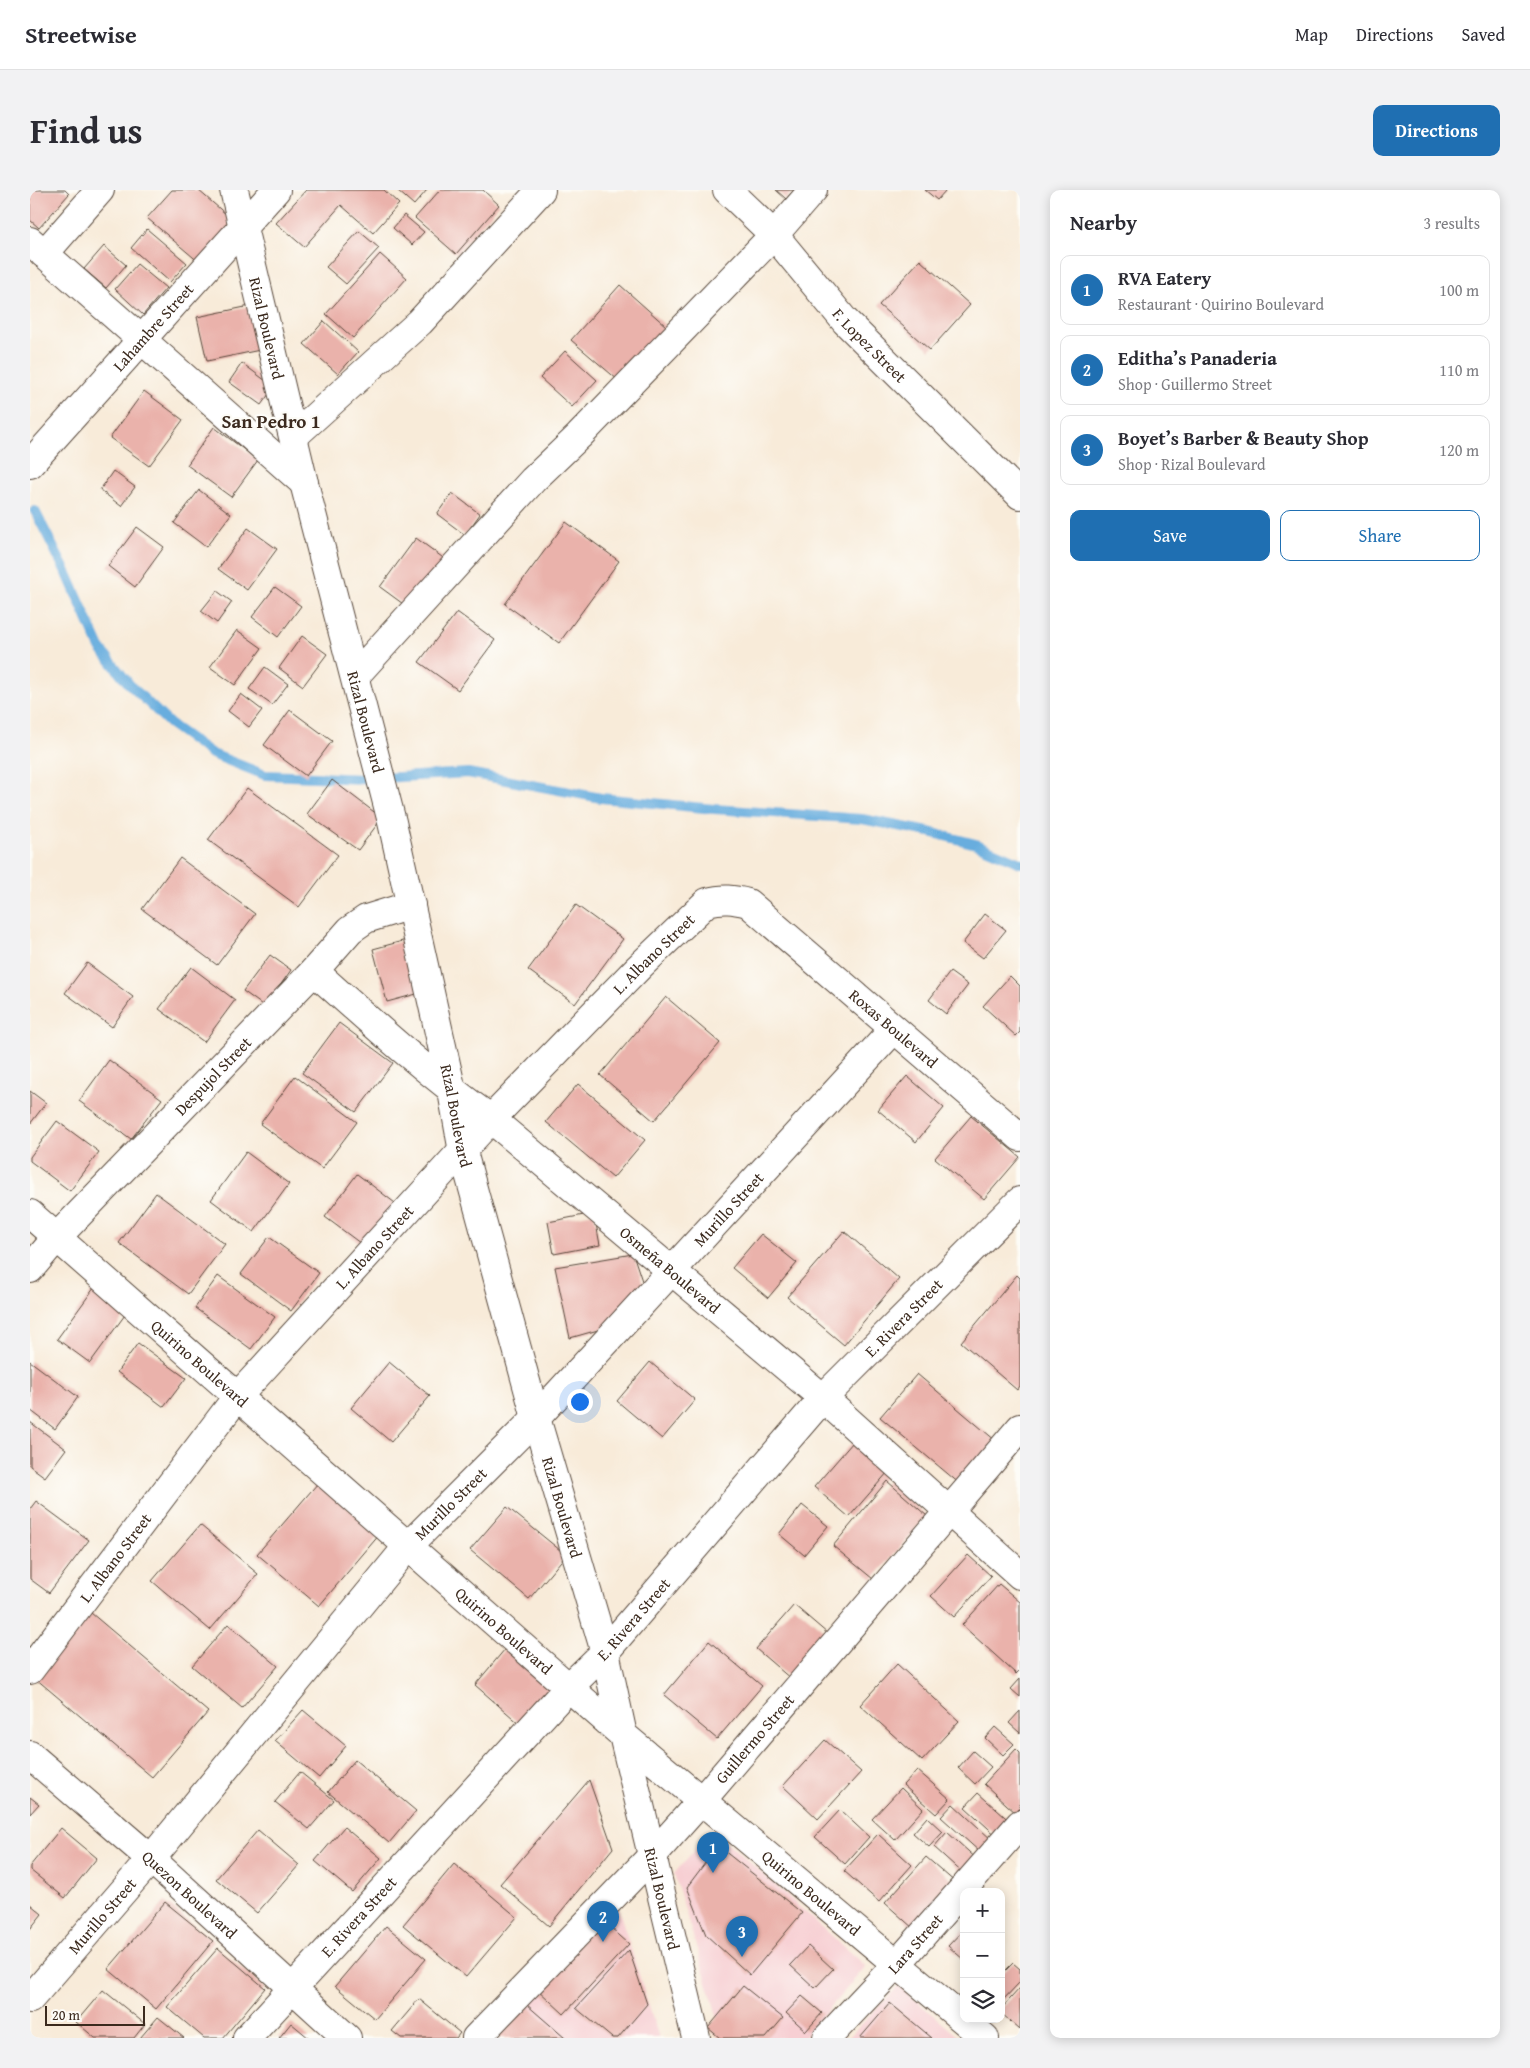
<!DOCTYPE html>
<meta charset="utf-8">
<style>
:root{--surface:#fff;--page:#f2f2f3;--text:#2b2b33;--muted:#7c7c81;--line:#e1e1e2;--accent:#1f6fb2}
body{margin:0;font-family:"Gentium Book Plus",serif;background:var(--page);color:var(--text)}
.controls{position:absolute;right:15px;bottom:15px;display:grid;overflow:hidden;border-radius:10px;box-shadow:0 2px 12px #0003}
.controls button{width:45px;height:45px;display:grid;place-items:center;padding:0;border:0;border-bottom:1px solid var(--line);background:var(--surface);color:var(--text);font:25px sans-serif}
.scale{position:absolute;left:15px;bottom:12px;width:100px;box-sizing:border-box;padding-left:5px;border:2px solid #3b2a1e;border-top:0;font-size:14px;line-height:18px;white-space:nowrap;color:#3b2a1e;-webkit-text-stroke:4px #fdfcf7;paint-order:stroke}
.you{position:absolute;left:549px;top:1211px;width:18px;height:18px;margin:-12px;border:4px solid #fff;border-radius:50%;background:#1a73e8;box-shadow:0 0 0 8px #1a73e833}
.badge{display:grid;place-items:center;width:32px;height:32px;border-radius:50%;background:var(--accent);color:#fff;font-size:16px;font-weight:700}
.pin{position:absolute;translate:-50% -41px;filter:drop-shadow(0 1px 2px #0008)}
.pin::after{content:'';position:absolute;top:26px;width:18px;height:15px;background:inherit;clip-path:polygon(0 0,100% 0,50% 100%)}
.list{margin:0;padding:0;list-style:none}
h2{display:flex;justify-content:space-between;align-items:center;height:65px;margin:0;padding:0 20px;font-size:21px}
h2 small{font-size:16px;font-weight:400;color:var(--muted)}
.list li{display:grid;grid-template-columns:32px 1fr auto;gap:15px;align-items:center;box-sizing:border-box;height:70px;margin:0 10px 10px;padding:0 10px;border:1px solid var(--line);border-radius:10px}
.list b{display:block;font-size:19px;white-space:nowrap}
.list p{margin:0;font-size:16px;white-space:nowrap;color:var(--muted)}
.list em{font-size:16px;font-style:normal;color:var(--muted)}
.actions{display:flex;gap:10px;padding:15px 20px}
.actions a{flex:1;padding:11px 0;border:1px solid var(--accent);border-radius:10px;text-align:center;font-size:18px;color:var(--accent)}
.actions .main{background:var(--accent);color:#fff}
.icon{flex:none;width:28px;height:28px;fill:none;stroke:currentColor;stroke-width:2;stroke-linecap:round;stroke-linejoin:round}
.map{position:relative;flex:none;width:990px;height:1848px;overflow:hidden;border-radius:10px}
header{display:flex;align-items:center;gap:30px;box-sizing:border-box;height:70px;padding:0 25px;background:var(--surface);border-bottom:1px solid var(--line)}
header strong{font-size:24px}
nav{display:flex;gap:28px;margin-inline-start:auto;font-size:18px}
.intro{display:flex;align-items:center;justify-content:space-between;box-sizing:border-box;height:120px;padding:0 30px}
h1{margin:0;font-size:35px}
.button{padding:12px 22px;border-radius:10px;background:var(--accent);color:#fff;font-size:18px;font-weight:700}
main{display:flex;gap:30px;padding:0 30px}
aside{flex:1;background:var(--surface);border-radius:10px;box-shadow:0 2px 12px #0003}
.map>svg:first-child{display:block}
</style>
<header>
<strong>Streetwise</strong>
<nav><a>Map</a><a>Directions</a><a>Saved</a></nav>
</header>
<div class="intro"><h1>Find us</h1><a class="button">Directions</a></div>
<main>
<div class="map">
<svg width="990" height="1848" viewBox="0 0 990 1848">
<rect width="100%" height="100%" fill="#fdfcf7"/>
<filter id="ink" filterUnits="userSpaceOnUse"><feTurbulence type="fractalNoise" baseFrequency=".02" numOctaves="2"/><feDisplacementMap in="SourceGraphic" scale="10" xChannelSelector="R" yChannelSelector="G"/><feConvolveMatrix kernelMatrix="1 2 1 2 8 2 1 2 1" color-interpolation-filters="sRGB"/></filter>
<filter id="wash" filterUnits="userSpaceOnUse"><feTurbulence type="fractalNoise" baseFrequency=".0096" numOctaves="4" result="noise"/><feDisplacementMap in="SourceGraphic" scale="20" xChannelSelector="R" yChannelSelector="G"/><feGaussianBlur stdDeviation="1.12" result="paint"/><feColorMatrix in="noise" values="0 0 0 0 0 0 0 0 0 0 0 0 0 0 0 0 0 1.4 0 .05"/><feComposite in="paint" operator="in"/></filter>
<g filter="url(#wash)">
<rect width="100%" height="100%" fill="#f8ebd9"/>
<g fill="#f7cfd3">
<path d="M682,1639L836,1776L774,1848H694L644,1684Z"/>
<path d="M587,1714L629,1848H459Z"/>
<path d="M869,1796L930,1848H818Z"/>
</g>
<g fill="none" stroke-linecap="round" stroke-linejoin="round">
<path stroke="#67adde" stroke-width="10" d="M5,321L38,386L70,458L99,494L140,534L182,564L235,585L335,589L438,583L571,608L684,619L832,629L899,642L946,654L990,673"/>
</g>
<g id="blocks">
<g fill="#eab2ab">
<path d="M0,0H35L39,4L9,38L0,30Z"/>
<path d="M142,0H168L205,32L170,73L117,28Z"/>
<path d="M276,0H354L369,14L343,43L311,15L274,57L246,33Z"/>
<path d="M367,0H397L384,15Z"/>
<path d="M410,0H453L469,15L426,64L385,28Z"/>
<path d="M746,0H764L756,9Z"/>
<path d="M895,0H916L907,10Z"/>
<path d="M374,25L394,42L382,55L363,38Z"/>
<path d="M117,39L157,73L140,92L101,58Z"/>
<path d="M329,41L349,58L316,94L296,77Z"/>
<path d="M74,56L96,75L76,98L54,79Z"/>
<path d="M350,64L377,88L323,148L296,124Z"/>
<path d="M890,70L940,115L900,160L849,115Z"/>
<path d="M107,74L136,98L113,125L85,99Z"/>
<path d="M590,95L636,136L588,190L541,150Z"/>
<path d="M220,116L230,160L177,171L167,127Z"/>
<path d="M294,131L328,162L308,184L274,154Z"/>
<path d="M535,161L567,190L542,217L510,188Z"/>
<path d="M212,173L244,197L231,215L199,192Z"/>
<path d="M114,201L153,230L119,276L80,248Z"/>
<path d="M184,237L228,270L201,307L157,275Z"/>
<path d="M83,281L105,297L91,316L70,300Z"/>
<path d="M169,300L201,324L176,357L144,333Z"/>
<path d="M422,303L450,324L435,345L407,324Z"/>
<path d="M536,332L589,371L529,453L475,414Z"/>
<path d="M107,337L134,357L105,397L78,376Z"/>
<path d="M218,338L247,359L217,400L188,379Z"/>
<path d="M386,348L416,370L380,419L350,397Z"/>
<path d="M245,397L271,416L248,447L222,427Z"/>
<path d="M187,401L202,412L187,433L171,421Z"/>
<path d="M427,422L465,450L428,500L389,472Z"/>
<path d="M207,440L232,458L205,495L180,477Z"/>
<path d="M272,446L297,464L273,496L249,478Z"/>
<path d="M235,477L258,494L242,515L219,499Z"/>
<path d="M211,504L232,520L219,537L198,521Z"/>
<path d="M260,520L302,551L276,586L234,555Z"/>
<path d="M302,590L352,628L328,660L277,624Z"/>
<path d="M217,598L308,665L269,717L178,650Z"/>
<path d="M150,668L225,724L187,775L112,719Z"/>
<path d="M546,715L593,749L545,814L498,780Z"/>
<path d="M955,724L976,740L953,768L933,753Z"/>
<path d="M380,749L394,802L357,812L343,759Z"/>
<path d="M240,765L261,780L235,817L213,801Z"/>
<path d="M57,773L103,807L82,837L35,803Z"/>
<path d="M161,777L205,810L174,852L129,819Z"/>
<path d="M920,782L938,795L916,824L899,810Z"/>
<path d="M980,786L990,796V842L986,846L953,816Z"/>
<path d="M636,807L690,853L624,931L570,885Z"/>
<path d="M309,833L363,873L326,922L272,883Z"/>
<path d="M79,870L132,909L101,949L49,911Z"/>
<path d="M265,886L327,932L292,979L230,934Z"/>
<path d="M877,886L914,918L886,952L848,920Z"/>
<path d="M548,894L615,950L583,988L516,932Z"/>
<path d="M0,901L16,913L0,934Z"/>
<path d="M941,926L990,967L954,1009L905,968Z"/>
<path d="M27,931L69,962L40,1001L0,971V967Z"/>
<path d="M216,962L259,994L224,1042L181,1010Z"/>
<path d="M327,984L369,1016L338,1059L295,1027Z"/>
<path d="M126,1003L195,1054L158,1104L89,1053Z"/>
<path d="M564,1023L570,1055L524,1064L518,1032Z"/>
<path d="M814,1041L869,1089L814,1155L757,1107Z"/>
<path d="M731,1044L767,1073L738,1108L702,1078Z"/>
<path d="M239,1047L289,1083L261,1121L211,1084Z"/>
<path d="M603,1064L613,1094L582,1136L540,1148L525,1077Z"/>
<path d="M987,1085L990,1088V1196L987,1200L931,1152Z"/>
<path d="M188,1086L245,1127L221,1159L165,1118Z"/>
<path d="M67,1094L100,1118L60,1173L27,1149Z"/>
<path d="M108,1153L156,1188L134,1217L87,1182Z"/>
<path d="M0,1171L48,1207L25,1239L0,1220Z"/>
<path d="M359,1172L400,1206L361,1252L321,1218Z"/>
<path d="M620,1172L665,1210L632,1249L587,1211Z"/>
<path d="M887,1184L966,1251L930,1294L850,1227Z"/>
<path d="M0,1232L36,1259L15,1287L0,1276Z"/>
<path d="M823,1252L858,1282L819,1327L784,1297Z"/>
<path d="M857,1291L897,1326L843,1389L803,1356Z"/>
<path d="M288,1293L350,1344L289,1416L227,1364Z"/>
<path d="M6,1311L59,1350L19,1403L0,1389V1319Z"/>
<path d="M772,1315L798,1336L774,1365L749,1344Z"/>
<path d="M477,1317L536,1365L499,1409L440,1360Z"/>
<path d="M170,1335L228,1384L180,1440L122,1391Z"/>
<path d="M938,1365L961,1386L924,1427L901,1406Z"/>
<path d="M969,1394L990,1412V1480L986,1484L932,1435Z"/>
<path d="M764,1415L798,1444L761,1489L726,1459Z"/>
<path d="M61,1423L178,1522L122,1587L5,1488Z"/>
<path d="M198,1434L248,1476L212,1518L162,1476Z"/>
<path d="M679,1451L732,1496L687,1549L634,1505Z"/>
<path d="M475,1459L522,1499L491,1535L445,1495Z"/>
<path d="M867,1474L929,1531L892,1571L830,1515Z"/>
<path d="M990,1489V1507L981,1499Z"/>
<path d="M273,1520L316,1556L289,1588L245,1551Z"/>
<path d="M990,1521V1543L979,1533Z"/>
<path d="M965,1537L984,1554L973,1565L955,1548Z"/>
<path d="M795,1550L831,1582L788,1629L753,1596Z"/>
<path d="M986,1559L990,1563V1621L987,1624L954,1594Z"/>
<path d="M943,1561L961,1577L945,1594L928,1578Z"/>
<path d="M325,1570L386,1621L359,1653L298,1602Z"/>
<path d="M887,1580L920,1609L906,1624L873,1595Z"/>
<path d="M270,1582L304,1610L279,1639L245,1612Z"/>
<path d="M559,1590L583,1658L519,1736L470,1694Z"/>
<path d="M871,1598L893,1619L865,1650L842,1629Z"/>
<path d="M948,1603L984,1635L970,1649L935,1617Z"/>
<path d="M0,1607L9,1614L0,1624Z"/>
<path d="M923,1614L963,1651L951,1663L911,1627Z"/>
<path d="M810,1620L839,1647L815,1674L785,1647Z"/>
<path d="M897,1627L913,1642L899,1657L883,1643Z"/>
<path d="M314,1637L351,1668L322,1702L285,1671Z"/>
<path d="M31,1638L67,1668L35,1708L0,1680V1676Z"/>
<path d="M228,1640L269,1675L227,1723L186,1689Z"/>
<path d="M917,1642L949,1671L936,1686L904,1657Z"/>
<path d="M848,1644L882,1675L849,1712L814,1681Z"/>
<path d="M688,1656L772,1723L720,1785L676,1745L657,1697Z"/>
<path d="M896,1667L926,1693L884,1739L855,1713Z"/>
<path d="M424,1674L487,1727L436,1787L373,1735Z"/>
<path d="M135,1712L183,1751L126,1819L78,1779Z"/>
<path d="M0,1714L12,1724L0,1739Z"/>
<path d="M570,1728L599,1754L534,1824L506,1798Z"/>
<path d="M356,1736L396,1769L345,1829L305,1796Z"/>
<path d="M934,1739V1770L918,1756Z"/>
<path d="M778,1756L803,1779L785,1798L760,1775Z"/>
<path d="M188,1758L235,1798L193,1848H174L137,1817Z"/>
<path d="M599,1760L617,1814L588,1848H582L546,1818Z"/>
<path d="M983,1773L990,1779V1792L971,1812V1785Z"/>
<path d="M713,1796L753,1828L736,1848H690L678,1838Z"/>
<path d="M990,1798V1840L971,1823V1819Z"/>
<path d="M73,1800L115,1834L104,1848H65L46,1832Z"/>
<path d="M772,1806L792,1823L776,1841L756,1823Z"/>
<path d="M389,1809L430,1843L426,1848H371L362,1841Z"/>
<path d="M860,1813L902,1848H830Z"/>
<path d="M496,1814L535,1848H466Z"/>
<path d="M128,1827L154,1848H110Z"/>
<path d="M261,1833L279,1848H249Z"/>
</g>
</g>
</g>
<g filter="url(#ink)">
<use href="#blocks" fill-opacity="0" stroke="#57473a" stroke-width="1"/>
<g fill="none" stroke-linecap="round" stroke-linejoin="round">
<defs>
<g id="street">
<path id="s1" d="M697,0L744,45L815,131L990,305"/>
<path d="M0,51L274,293"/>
<path d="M14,64L70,0"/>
<path d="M264,246L390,132L511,0"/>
<path id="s2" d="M0,274L246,0"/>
<path d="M325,486L503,290L549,246L744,45L783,0"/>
<path id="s3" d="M284,781C342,833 398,884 461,929L793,1208L990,1385"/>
<path id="s4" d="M0,1024L593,1545L955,1848"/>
<path id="s5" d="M0,1079L27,1047L284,781L320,740L336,729L381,715"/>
<path id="s6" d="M0,1480L207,1207L461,929L609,777L677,712C693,708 703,709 718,713L990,947"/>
<path id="s7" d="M0,1809L121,1669L378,1356L506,1228L864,839"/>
<path id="s8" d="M217,1848L539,1497L575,1462L793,1208L990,1011"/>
<path id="s9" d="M797,1848L867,1774L990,1634"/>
</g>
<g id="secondary">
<path id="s10" d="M204,0L274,293L362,632L422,901L433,962L506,1228L575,1462L593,1545L666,1848"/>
<path id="s11" d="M0,1565L121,1669L317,1848"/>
<path id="s12" d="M446,1848L622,1666L672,1610L990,1238"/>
</g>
</defs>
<use href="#street" stroke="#57473a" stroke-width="30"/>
<use href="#secondary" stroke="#57473a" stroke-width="30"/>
<use href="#street" stroke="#fff" stroke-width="28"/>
<use href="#secondary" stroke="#fff" stroke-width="28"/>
</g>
</g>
<g text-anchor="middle" stroke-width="4.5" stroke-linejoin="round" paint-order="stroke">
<g font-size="16" fill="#3b2a1e" stroke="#fdfcf7">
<text dy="6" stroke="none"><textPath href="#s2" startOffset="184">Lahambre Street</textPath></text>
<text dy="6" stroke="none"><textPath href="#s10" startOffset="142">Rizal Boulevard</textPath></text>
<text dy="6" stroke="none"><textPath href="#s1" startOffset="211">F. Lopez Street</textPath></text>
<text dy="6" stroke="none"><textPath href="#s10" startOffset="548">Rizal Boulevard</textPath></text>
<text dy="6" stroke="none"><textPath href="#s6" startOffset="951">L. Albano Street</textPath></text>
<text dy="6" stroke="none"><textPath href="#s6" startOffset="1259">Roxas Boulevard</textPath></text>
<text dy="6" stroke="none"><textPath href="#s5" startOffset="266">Despujol Street</textPath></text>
<text dy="6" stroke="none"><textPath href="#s10" startOffset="952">Rizal Boulevard</textPath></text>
<text dy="6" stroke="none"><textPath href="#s7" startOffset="1055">Murillo Street</textPath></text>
<text dy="6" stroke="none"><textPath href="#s6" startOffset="546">L. Albano Street</textPath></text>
<text dy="6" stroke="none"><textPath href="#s3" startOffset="465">Osmeña Boulevard</textPath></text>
<text dy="6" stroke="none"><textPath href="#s8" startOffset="975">E. Rivera Street</textPath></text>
<text dy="6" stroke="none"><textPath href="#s4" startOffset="226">Quirino Boulevard</textPath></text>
<text dy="6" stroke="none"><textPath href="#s7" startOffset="650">Murillo Street</textPath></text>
<text dy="6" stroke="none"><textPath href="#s10" startOffset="1358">Rizal Boulevard</textPath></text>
<text dy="6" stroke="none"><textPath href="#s6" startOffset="141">L. Albano Street</textPath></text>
<text dy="6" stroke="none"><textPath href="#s8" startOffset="570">E. Rivera Street</textPath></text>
<text dy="6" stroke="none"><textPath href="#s4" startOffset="631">Quirino Boulevard</textPath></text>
<text dy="6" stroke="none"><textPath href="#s12" startOffset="409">Guillermo Street</textPath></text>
<text dy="6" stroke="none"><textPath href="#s4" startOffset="1035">Quirino Boulevard</textPath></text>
<text dy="6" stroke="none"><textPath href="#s11" startOffset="212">Quezon Boulevard</textPath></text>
<text dy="6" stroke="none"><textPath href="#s10" startOffset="1762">Rizal Boulevard</textPath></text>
<text dy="6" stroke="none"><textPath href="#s7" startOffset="110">Murillo Street</textPath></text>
<text dy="6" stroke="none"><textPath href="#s8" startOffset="165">E. Rivera Street</textPath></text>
<text dy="6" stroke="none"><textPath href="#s9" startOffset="129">Lara Street</textPath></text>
</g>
<g font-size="19" font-weight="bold" fill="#3b2a1e" stroke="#fdfcf7">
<text x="241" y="238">San Pedro 1</text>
</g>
</g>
</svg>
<div class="controls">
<button>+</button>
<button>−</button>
<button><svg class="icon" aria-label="layers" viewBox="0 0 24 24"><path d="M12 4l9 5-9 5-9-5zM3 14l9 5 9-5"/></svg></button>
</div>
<div class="scale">20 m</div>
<div class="you"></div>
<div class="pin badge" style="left:683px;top:1683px">1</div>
<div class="pin badge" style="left:573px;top:1752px">2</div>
<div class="pin badge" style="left:712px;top:1767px">3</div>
</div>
<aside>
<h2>Nearby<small>3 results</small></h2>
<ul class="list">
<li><span class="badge">1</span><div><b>RVA Eatery</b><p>Restaurant · Quirino Boulevard</p></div><em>100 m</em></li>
<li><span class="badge">2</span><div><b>Editha’s Panaderia</b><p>Shop · Guillermo Street</p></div><em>110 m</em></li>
<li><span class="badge">3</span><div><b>Boyet’s Barber &amp; Beauty Shop</b><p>Shop · Rizal Boulevard</p></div><em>120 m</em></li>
</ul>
<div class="actions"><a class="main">Save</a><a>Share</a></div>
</aside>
</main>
